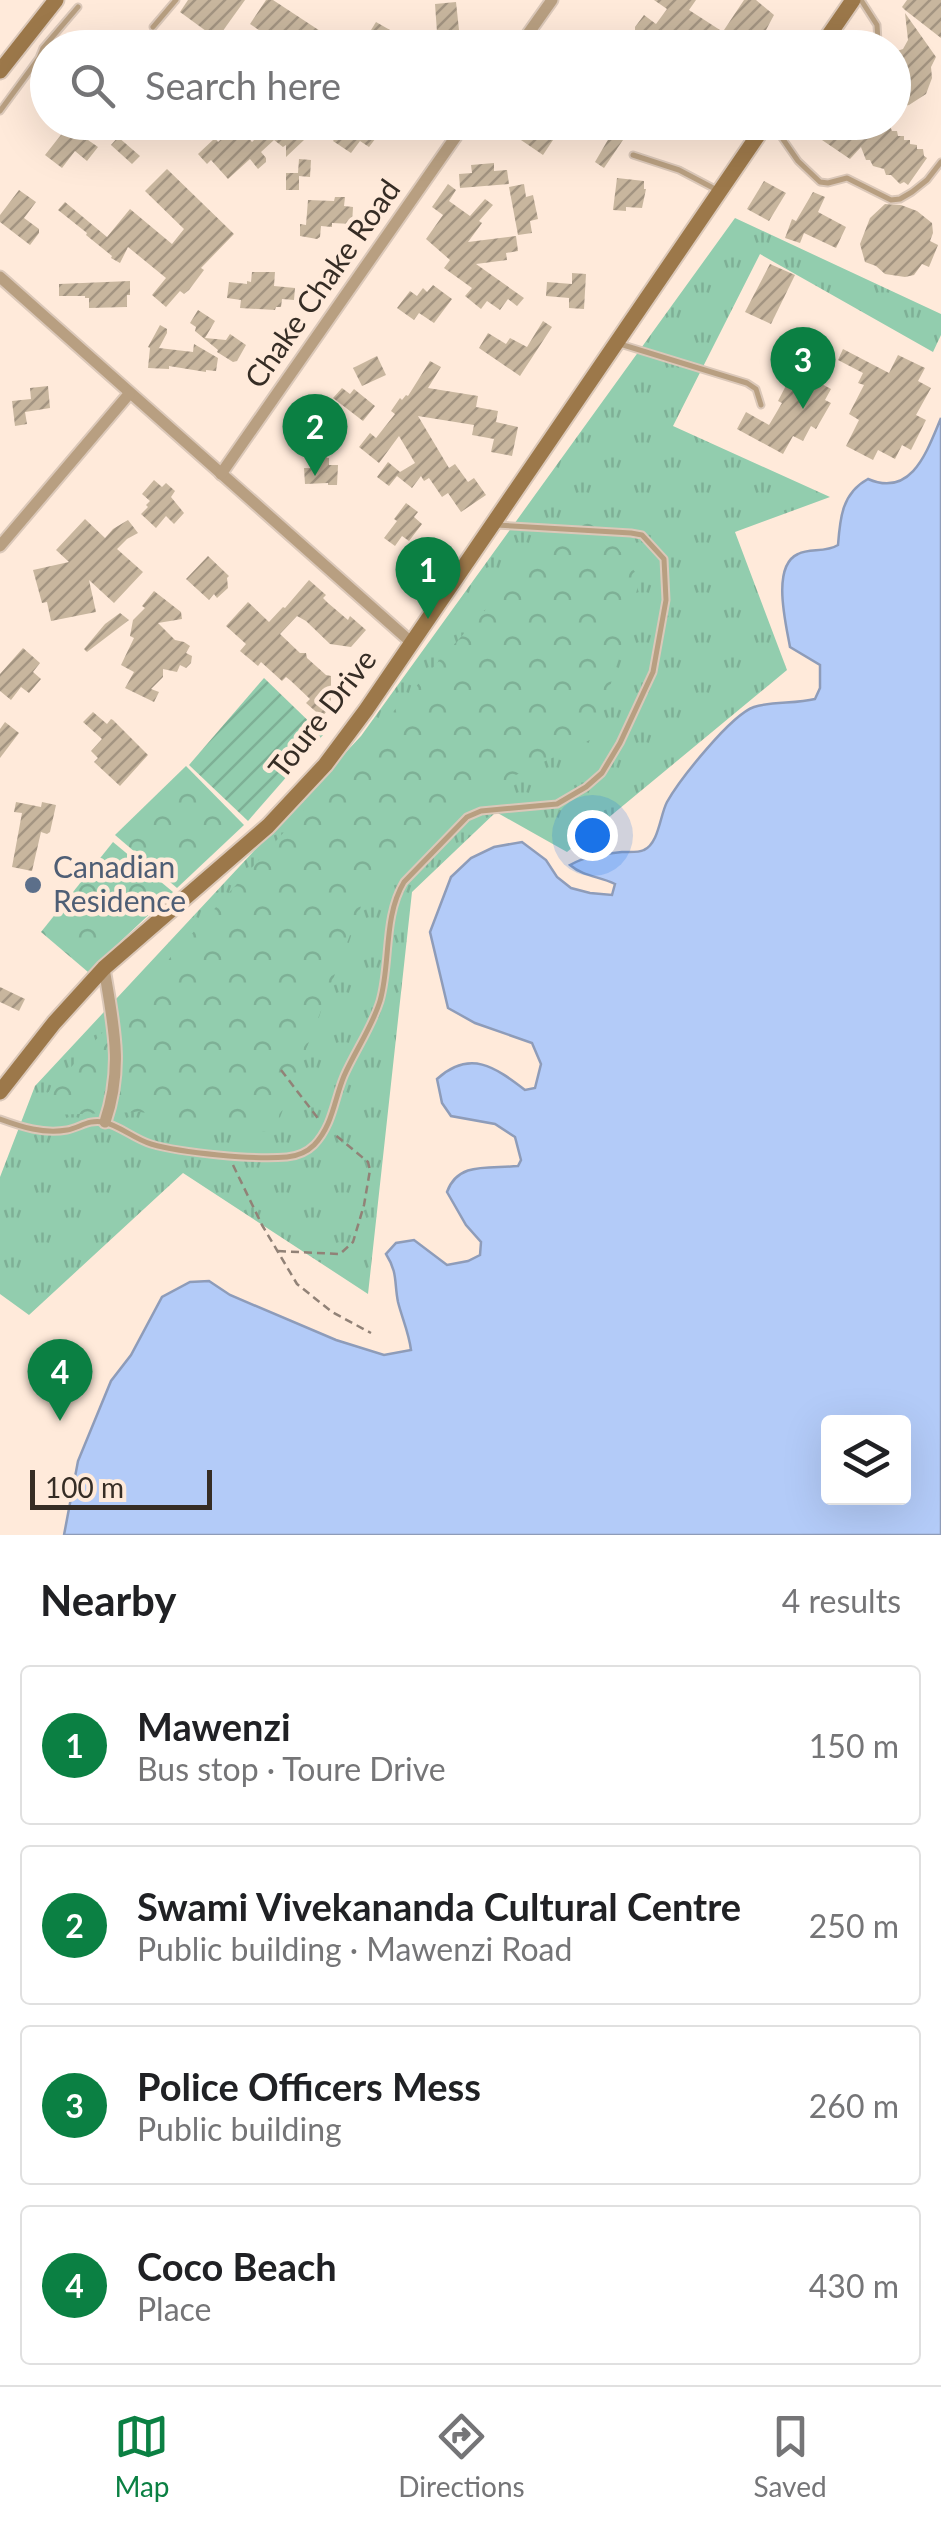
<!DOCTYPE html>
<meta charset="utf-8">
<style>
:root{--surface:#fff;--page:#f2f2f2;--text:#202124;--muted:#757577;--line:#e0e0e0;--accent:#0b8043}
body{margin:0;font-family:Lato,sans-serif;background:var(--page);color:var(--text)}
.controls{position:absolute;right:30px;bottom:30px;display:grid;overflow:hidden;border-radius:10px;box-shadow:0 10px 40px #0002}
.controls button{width:90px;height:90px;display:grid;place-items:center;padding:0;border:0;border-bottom:2px solid var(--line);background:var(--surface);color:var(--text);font:50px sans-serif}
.scale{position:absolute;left:30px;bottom:25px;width:182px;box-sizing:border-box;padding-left:10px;border:5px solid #362d25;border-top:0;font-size:28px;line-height:35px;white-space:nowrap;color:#362d25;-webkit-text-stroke:8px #ffeada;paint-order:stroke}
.you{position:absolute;left:592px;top:835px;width:35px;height:35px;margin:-25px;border:8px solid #fff;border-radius:50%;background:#1a73e8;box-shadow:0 0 0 15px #1a73e833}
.badge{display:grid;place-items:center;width:65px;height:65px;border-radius:50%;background:var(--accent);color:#fff;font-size:32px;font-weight:700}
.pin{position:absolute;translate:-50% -82px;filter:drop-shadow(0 2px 5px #0008)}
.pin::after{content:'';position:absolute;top:52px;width:35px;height:30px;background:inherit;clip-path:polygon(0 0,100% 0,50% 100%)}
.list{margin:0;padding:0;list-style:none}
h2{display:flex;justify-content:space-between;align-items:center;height:130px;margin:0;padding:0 40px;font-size:42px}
h2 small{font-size:32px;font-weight:400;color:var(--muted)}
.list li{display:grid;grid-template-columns:65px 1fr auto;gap:30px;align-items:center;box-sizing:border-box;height:160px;margin:0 20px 20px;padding:0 20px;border:2px solid var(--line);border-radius:10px}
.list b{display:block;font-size:38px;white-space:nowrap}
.list p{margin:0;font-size:32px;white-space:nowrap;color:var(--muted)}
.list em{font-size:32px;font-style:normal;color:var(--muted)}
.icon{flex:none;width:55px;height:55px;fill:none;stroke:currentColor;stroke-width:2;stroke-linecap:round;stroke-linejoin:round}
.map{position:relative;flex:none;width:941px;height:1535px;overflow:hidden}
.search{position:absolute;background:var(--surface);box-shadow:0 10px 40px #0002;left:30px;right:30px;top:30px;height:110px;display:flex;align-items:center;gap:25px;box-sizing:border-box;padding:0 35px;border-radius:55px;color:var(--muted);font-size:38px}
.sheet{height:850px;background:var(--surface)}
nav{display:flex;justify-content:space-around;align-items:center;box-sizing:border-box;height:140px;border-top:2px solid var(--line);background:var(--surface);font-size:28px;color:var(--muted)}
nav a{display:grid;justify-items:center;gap:5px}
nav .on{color:var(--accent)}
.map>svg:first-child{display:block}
</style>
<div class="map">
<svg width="941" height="1535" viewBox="0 0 941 1535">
<defs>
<pattern id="grass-tufts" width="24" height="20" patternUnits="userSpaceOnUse" patternTransform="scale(2.5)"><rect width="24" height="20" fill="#92cdae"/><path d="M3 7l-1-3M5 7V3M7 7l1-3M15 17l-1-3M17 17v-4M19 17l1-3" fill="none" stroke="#7eb096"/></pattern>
<pattern id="forest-crowns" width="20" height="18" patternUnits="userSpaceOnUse" patternTransform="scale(2.5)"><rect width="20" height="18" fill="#92cdae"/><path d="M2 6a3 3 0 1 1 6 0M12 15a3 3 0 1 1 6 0" fill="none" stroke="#7eb096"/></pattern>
<pattern id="garden-furrows" width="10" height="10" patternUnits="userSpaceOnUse" patternTransform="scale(2.5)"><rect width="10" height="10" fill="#92cdae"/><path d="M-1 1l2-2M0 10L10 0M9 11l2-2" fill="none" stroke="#7eb096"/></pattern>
<pattern id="building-hatch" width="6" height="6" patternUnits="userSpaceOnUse" patternTransform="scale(2.5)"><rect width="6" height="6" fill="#c8b69e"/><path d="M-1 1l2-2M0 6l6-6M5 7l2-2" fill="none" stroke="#a39481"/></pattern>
</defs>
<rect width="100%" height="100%" fill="#ffeada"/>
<path fill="url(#grass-tufts)" d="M735,218L941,314V335L933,352L760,254L673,426L830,497L735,532L787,670L567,852L496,812L412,892L368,1294L183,1173L29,1315L0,1294V1177L35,1086L361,736Z"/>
<g fill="url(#forest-crowns)">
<path d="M584,501L640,579L596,737L493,786L370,883L274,1133L140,1112L50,1115L44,1097Z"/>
<path d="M186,766L244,825L177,888L115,835Z"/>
<path d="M113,842L173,892L88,972L41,932Z"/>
</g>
<path fill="url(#garden-furrows)" d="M264,678L323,735L248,821L189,765Z"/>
<path fill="#b3cbf8" stroke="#8e9cb9" stroke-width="2.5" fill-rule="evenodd" d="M941,418V1535H64L78,1461L111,1381L131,1355L162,1297L190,1282L209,1281L230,1295L336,1340L384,1355L411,1350C409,1333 402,1318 398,1302C394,1282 398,1273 386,1254L396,1243L414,1240L447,1265L468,1261L480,1255L481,1242L466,1225L447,1192C458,1161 490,1169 518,1166L521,1160L515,1137L495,1124L451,1116L442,1103L437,1079C470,1049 495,1067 525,1090L535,1088L541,1064L532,1043L475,1023L448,1008L430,932L451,877L471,858L494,847L522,842L546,860L557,877L571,888L590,893L612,895L615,884C599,876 584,877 570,865C586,856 603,854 622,852C628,852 638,853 644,850C659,843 660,815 667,802C680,779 731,715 754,707C773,701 795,704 815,699L820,688V665L790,647C786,624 771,566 798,554C810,548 825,553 838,545C840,518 842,493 868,479C912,498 927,451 941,418ZM828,1422H904V1498H828Z"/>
<g fill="url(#building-hatch)">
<path d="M188,0H245L217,39L180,12Z"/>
<path d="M266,0H273L346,48H285L250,24Z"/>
<path d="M654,0H696L689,10L720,30L706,48H657L635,31V27L644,15L656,24L667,9Z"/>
<path d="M744,0H756L774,15L766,30L770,32L760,48H744L722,33Z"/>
<path d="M907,0H941V38L905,10L902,7Z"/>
<path d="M456,2L459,30H464L465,46L431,48L430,33L437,32L435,4Z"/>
<path d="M905,13L936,57L931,67L932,78L926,94L909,105L894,108V52L903,49L908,40Z"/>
<path d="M376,22L390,30L379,48H360Z"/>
<path d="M273,122H277L284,130L287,127L293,132L300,122H314L304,140L286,157V145L283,147L274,140L261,152L266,158V162L258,169L250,159L228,179L211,160L207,164L198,154L215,138L218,142L237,125L252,142Z"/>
<path d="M346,122H372L382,130L369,147L360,141L351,153L333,141Z"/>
<path d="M534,122H549L546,127L557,134L543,155L521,140Z"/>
<path d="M832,122L890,126L892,131H897L898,136H904V140H910V144L917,145V149H923L924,156L927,158L908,185L904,182L900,184L891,175H886L884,169L873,166L870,160H866L861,147L850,159L822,140Z"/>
<path d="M68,126L98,147L87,161L75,151L62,168L45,155Z"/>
<path d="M616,126L627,134L604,168L595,162Z"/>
<path d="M118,137L140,156L132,164L111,145Z"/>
<path d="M299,159L311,160L310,177L299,176V190H286V173H298Z"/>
<path d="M494,163V171L507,170L509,184L460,188L459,174L472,173L471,165Z"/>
<path d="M167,169L234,234L201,268L204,270L189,290L184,294L180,291L166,307L152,295L166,278L128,247L120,263L111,258L112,256L86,235L87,233L58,210L65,202L107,237L130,209L172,244L184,229L145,191Z"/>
<path d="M617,178L644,181V189H646L642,208L626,207V211L613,210Z"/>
<path d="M764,181L786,193L769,221L747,209Z"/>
<path d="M448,184L456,190L449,201L470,216L485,199L493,205L479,221L482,223L468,242L516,236L518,251L506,253L507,260L476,264L524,298L517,306L508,299L500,310L487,301L481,309L465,296L472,288L444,268L450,260L426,239L443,215L432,207Z"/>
<path d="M524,184L526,197L533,195L538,219L530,221L532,233L518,235L509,187Z"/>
<path d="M19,190L36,202L24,218L39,229V233L30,245L0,222V215Z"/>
<path d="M813,192L825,197L818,212L846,227L836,248L804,233L800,243L785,238L792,219L796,221Z"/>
<path d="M335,197H345L344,206L353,207L352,224L332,223V227L321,226L320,237L317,239L300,236V224L306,225L308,200L334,201Z"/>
<path d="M885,204L901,205L917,211L932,223L933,233L930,241L938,245L929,267L922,264L914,275L905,277L885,274L876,266L865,262L860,244L870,218Z"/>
<path d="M770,264L795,275L771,324L745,312Z"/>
<path d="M252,272H275L274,286L295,288L294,300L282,299L281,307H276L275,310L240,308L241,300L227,298L229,282L247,284V281L251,282Z"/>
<path d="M572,273L586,274L584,309L569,308V298L546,296L547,282L572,284Z"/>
<path d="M130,281V295H127V307L89,308V298H85V296H59V284Z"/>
<path d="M433,285L452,299L434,323L419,313L414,320L397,308L410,291L417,296L423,288L427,292Z"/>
<path d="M198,310L215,321L205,338L226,340L230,334L246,345L237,361L233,362L217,352L218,350L195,331L196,327L190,323Z"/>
<path d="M543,321L552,327L520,376L479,348L488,333L506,344L510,338L527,347Z"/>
<path d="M160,325L167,329V333L159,348L193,352L194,344L218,358L216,371L206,370V372L169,366V369L148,368L150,348L148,347Z"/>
<path d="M843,349L889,373L898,355L925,368L918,381L931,388L916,415L926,420L911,450L902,445L895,459L878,450L873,460L846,446L859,420L849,414L864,385L858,383L863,373L838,360Z"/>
<path d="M377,356L386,375L362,386L353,368Z"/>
<path d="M430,361L441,367L428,388L478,396L476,407L498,411L496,422L518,427L512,456L491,452L494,439L472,435L474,425L418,416L449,468L455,464L468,482L474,478L486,495L461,512L448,493L442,497L429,478L424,481L421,476L412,488L397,476L389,486L377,477L388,462L400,472L415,463L399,436L379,463L359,447L370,433L376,438L395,414L391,411L400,398L402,400L406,395L408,396Z"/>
<path d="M792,374L806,382L809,377L831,389L825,400L831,403L816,429L811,426L803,441L793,436L783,454L737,429L746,412L769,425L782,403L778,401Z"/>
<path d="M48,386L50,408L25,412L27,424L15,426L12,401L31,399L30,388Z"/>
<path d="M342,388L350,394L354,389L375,406L363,421L333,398Z"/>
<path d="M308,395L326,409L313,427L294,414Z"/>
<path d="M313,441H327V458H329V465H338L337,485H328V483L305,484L304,468H313Z"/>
<path d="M154,480L162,487L166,483L175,491L171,497L184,513L174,524L166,516L156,528L141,514L148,507L146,505L150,501L142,494Z"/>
<path d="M406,503L418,512L414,517L422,524L409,541L402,536L395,546L384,538L397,521L394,519Z"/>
<path d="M85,519L105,538L113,529L128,520L138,533L127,539L117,549L143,572L114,603L89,580L96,612L51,621L47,602L42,603L33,570L69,562L56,550Z"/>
<path d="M208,556L229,576L227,578L228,588L217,598L214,594L209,600L186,579Z"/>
<path d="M309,580L326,595L323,598L328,603L348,620L350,616L366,630L351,647L330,644L306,621L297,616L280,634L300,653H306L307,658L326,675L331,676V706L322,717L306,703L310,699L291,681L286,677L282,681L261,662L258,666L240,651L246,644L226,626L248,602L269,622L283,607L285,608Z"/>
<path d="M154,591L181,612L182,619L158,623L175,640L184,642L190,646L186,653L192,656L191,663L186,668L180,665L177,672L163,669V677L151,689L159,692L154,702L125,688L134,672L121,665L134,638L130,636L133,620L145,608L142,606Z"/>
<path d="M120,613L129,620L87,652L84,649L105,624Z"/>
<path d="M23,648L40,663L33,672L41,679L29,693L21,687L11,700L0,691V674Z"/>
<path d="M93,712L107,724L111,719L113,720L148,755L120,786L94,762L98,758L91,751L102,739L83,722Z"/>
<path d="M5,722L19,733L0,758V729Z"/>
<path d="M16,802L41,807L42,802L56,805L50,832L47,834L41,832L32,871L12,867L22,813L14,812Z"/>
<path d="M0,987L25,999L19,1011L0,1002Z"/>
</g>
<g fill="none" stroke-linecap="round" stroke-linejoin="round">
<defs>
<g id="lane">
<path d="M861,0L877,25L878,42L872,48"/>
<path d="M153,27L176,0"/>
<path d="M0,111L39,58L43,48L78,7"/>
<path d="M771,122L798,161L820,182L828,183L847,178L891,200L900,199L912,192L927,180L941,162"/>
<path d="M633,155L679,170L717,190"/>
<path d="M620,344L747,383L756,389L761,405"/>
<path d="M0,1119C22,1127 43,1134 67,1130C79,1128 89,1119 103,1122C119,1125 134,1139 151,1144C182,1153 254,1160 287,1157C297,1156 307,1152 314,1145C333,1125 334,1100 344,1076C355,1051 372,1027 380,1001C391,963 383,917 404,882L467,817L481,811L557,804L586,787L602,773L620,743L653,672L666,600L664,559L642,535L631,533L496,525"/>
</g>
<g id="street">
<path d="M518,48L552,0"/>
<path d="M0,277L412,643"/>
<path d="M221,474L466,122"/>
<path d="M0,546L129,394"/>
<path d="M104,968C113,1024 124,1066 105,1122"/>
</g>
<g id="secondary">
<path d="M820,48L853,0"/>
<path d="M0,71L56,0"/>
<path d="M0,1092L54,1023L104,968L268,826L325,765L366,710L767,122"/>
</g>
</defs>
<use href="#lane" stroke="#dbc8b9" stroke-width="9"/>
<use href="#street" stroke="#dbc8b9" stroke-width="15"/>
<use href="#secondary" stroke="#dbc8b9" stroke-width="19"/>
<g stroke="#918277" stroke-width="2.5" stroke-dasharray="8 5" stroke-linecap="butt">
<path d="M281,1070L320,1121"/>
<path d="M233,1165L262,1225L297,1284L332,1312L371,1333"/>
<path d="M278,1251L340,1254L353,1242L364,1205L370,1170L368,1162L333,1133"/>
</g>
<use href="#lane" stroke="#b89f81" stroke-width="5"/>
<use href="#street" stroke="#b89f81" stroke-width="11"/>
<use href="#secondary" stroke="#9c784a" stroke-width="15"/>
</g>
<circle fill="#5c6f8a" stroke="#ffeada" stroke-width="4" cx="33" cy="885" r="10"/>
<g text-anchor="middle" stroke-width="9" stroke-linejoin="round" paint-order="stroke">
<g font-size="30" fill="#362d25" stroke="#ffeada">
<text transform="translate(323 284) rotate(-55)" y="10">Chake Chake Road</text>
<text transform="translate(323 714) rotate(-52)" y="10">Toure Drive</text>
</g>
<g font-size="30" fill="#4e5e75" stroke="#ffeada" text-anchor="start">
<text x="53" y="878">Canadian<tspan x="53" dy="34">Residence</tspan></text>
</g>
</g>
</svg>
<div class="controls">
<button><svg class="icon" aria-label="layers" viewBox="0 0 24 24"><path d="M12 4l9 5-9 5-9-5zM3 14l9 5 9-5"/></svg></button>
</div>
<div class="scale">100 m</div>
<div class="you"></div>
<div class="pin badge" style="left:428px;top:619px">1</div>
<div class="pin badge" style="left:315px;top:476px">2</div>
<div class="pin badge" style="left:803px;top:409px">3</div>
<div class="pin badge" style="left:60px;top:1421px">4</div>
<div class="search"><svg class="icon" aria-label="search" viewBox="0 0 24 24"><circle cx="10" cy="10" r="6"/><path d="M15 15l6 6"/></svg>Search here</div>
</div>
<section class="sheet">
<h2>Nearby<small>4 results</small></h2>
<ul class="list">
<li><span class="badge">1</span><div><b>Mawenzi</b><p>Bus stop · Toure Drive</p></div><em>150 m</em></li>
<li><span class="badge">2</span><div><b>Swami Vivekananda Cultural Centre</b><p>Public building · Mawenzi Road</p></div><em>250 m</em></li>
<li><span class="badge">3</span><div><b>Police Officers Mess</b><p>Public building</p></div><em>260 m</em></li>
<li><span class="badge">4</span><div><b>Coco Beach</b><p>Place</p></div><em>430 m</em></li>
</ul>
</section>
<nav>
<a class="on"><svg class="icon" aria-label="map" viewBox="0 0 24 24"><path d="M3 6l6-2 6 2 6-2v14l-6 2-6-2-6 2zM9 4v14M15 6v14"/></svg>Map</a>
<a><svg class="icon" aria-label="directions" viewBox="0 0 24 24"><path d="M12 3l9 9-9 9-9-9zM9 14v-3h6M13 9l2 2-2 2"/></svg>Directions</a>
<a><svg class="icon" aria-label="saved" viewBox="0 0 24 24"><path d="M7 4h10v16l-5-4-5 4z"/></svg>Saved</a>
</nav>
